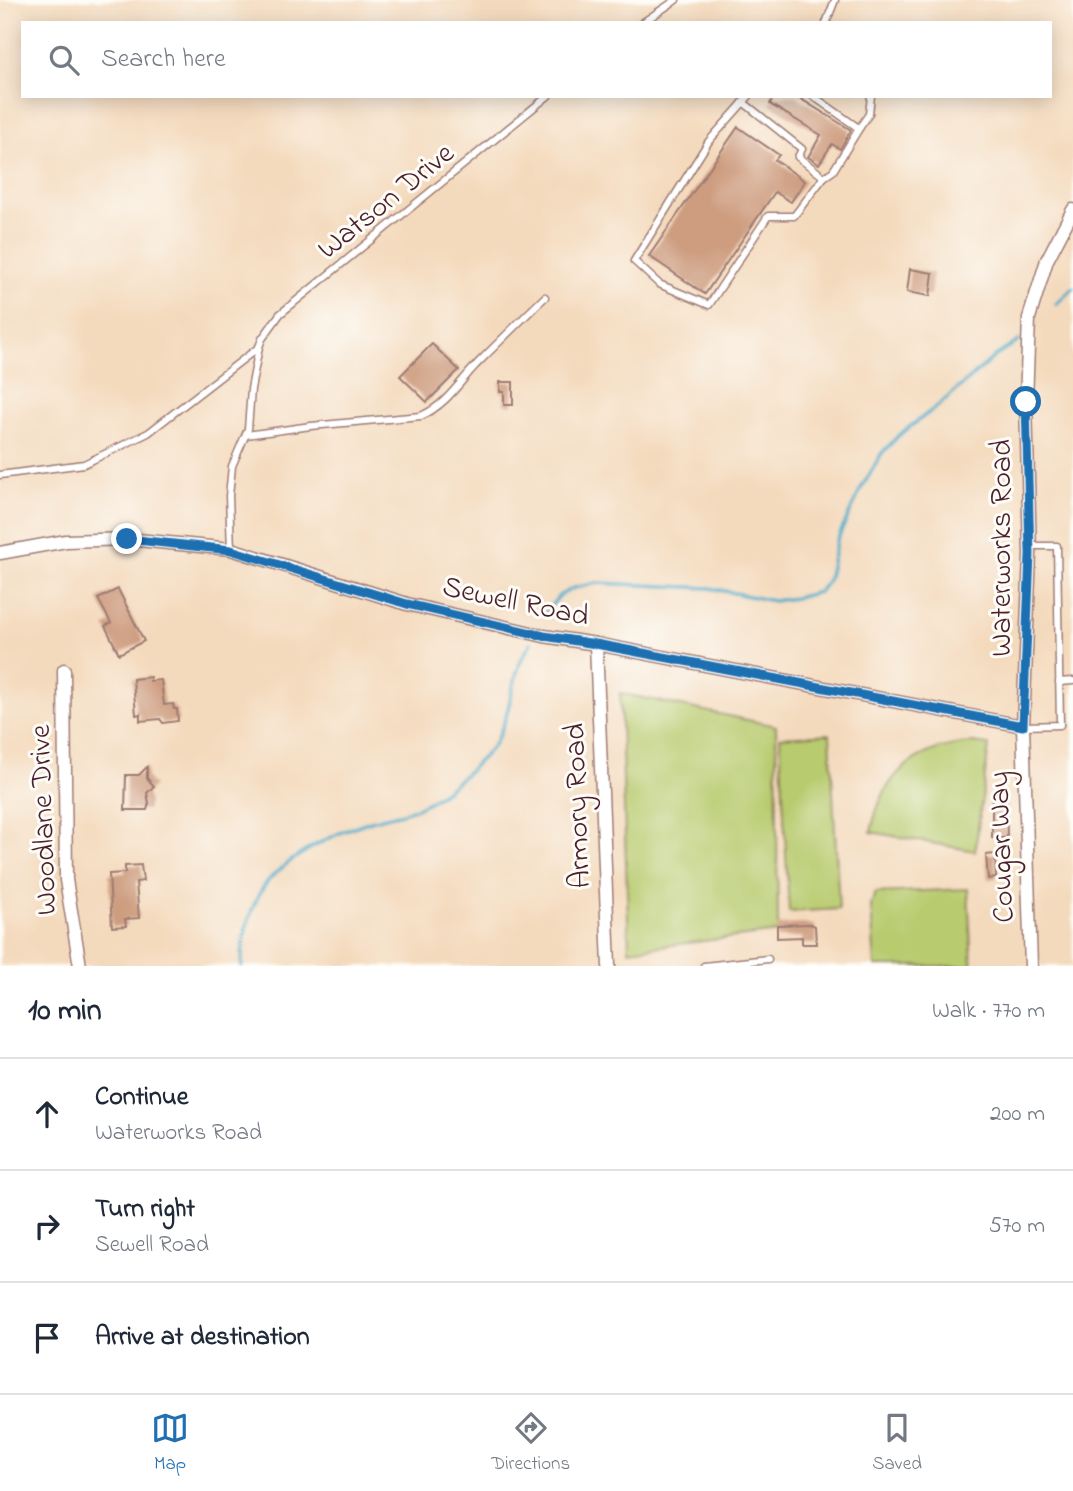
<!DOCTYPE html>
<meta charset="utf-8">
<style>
:root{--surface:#fff;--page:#f6f6f7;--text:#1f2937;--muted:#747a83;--line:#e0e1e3;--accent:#1f6fb2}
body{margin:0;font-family:"Indie Flower",sans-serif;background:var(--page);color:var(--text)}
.stop{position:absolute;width:21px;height:21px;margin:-16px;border:5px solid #1f6fb2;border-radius:50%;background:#fff}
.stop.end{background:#1f6fb2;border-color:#fff;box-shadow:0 2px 7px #0008}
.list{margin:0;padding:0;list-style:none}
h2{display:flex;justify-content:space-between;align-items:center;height:91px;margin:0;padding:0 28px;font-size:30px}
h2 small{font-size:23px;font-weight:400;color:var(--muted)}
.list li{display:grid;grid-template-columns:46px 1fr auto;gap:21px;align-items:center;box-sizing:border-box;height:112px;padding:0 28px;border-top:2px solid var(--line)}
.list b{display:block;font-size:26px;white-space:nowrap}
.list p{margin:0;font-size:23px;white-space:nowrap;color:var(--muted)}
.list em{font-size:23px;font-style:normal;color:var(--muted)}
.icon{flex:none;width:38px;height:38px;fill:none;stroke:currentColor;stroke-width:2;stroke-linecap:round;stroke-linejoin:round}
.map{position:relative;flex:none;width:1073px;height:966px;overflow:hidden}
.search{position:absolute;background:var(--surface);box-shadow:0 4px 18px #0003;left:21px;right:21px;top:21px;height:77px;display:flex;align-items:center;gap:18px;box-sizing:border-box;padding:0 24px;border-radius:0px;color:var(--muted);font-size:26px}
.sheet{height:427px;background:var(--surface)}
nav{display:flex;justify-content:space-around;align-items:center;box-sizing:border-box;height:98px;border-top:2px solid var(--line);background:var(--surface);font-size:19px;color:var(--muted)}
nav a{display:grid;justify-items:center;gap:4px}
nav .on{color:var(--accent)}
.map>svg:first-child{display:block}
</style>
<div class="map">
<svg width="1073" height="966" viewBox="0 0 1073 966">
<rect width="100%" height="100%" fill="#fdfcf7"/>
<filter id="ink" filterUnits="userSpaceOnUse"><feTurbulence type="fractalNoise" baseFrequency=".0143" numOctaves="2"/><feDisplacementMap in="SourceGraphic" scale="14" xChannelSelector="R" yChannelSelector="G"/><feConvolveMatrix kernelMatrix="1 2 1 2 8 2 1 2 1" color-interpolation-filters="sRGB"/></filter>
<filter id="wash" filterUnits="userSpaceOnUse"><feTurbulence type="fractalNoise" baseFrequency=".00686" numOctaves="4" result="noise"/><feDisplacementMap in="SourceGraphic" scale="28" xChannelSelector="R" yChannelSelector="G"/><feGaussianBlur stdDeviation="1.57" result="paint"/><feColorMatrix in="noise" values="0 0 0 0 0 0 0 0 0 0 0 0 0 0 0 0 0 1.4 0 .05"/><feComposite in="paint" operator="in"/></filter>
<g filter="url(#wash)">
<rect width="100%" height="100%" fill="#f4dabd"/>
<g fill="#b8cb6e" stroke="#81754c" stroke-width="2">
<path d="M620,693L776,726L778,932L629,950Z"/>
<path d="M830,734L839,909L789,912L780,737Z"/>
<path d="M972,743L989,745L975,851L871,832C882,774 915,747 972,743Z"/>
<path d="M968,889L972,966H875L871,905L875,893Z"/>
</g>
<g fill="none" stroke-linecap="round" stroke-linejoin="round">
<g stroke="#46a9c6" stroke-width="3.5">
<path d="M1056,304L1073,288"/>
<path d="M544,614L560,595L574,588L597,583L710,588L773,601L795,598L819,592L828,580L837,540L862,487L882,453L899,435L939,405L994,357L1019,341"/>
<path d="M242,966C240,941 252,900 268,881C290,856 337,832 368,822C384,816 403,815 419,807C444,795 466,774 485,755C508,733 509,695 519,666C521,658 527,651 531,643"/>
</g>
</g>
<g id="blocks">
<g fill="#ce9d80">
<path d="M774,96H796L851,130L840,149L832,144L819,164L808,157L821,135L770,104Z"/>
<path d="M738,127L779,155L775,160L805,181L791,202L775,192L705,294L649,256Z"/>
<path d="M910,269L933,273L930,296L907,292Z"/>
<path d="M432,344L459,370L427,402L400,376Z"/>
<path d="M500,382H513V405H504V392H500Z"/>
<path d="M118,589L144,641L119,654L105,626L111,623L98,599Z"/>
<path d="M150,677V681L161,680L164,705L173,704L174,709H177L178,721L163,723L160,719L140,721V714L136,715L133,679Z"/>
<path d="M147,767V778L154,786L147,793L149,803L147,810H125L126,775H139Z"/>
<path d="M992,796H1006L1007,838H992Z"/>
<path d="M995,854L996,878L988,879L986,855Z"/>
<path d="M141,865L143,881L136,882L139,918L125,919L126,926L112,927L109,874L125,873V866Z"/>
<path d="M810,924L815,926L816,944H802V937L777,938V925Z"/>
</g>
</g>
</g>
<g filter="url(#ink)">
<use href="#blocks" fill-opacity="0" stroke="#9f7c74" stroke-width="2"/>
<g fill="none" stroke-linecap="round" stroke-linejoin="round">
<defs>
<g id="service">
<path d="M642,23L676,0"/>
<path d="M826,23L835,0"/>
<path d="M749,96L709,141L634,261L659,284L709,305L768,216H794L824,177"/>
<path d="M813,96L857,127H860L869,114L871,96"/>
<path d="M743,102L802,149L798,157L824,177L833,171L860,127"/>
<path d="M246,435L311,426L421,416C446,405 458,384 476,365C499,342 522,319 545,297"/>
<path d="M0,475L84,464L148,433L259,347"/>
<path d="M231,549L229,496L232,466L248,429L251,389L259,347L262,339L280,314L548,96"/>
<path d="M1059,682L1073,681"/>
<path d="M1024,726L1060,725L1057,546H1030"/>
<path d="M704,966L768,959"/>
</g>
<g id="minor">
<path d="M0,553L66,541L127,539L231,549L407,604L544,636L596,644L1023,726"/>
<path d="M596,644L609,966"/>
<path d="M64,670L66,880L80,966"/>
<path d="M1031,966L1023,726L1030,554L1026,402L1029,318L1047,260L1073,210"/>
</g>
</defs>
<use href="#service" stroke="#9f7c74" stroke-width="9"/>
<use href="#minor" stroke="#9f7c74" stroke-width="15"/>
<use href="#service" stroke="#fff" stroke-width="6"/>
<use href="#minor" stroke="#fff" stroke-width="12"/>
</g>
</g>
<g fill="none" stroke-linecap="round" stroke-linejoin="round" filter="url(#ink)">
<path stroke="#1f6fb2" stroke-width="9" d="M127,539L231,550L407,604L544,636L596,644L1023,726L1030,554L1026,402"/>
</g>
<g text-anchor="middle" stroke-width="6" stroke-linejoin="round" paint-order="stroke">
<g font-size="30" fill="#4a1f2b" stroke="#fdfcf7">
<text transform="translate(385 200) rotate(-39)" y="10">Watson Drive</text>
<text transform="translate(1000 548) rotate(-90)" y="10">Waterworks Road</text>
<text transform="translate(516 600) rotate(12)" y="10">Sewell Road</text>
<text transform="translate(576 806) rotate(-92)" y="10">Armory Road</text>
<text transform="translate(42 820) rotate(-92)" y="10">Woodlane Drive</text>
<text transform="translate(1000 847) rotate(-92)" y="10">Cougar Way</text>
</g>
</g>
</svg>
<div class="stop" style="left:1026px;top:402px"></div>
<div class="stop end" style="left:127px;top:539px"></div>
<div class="search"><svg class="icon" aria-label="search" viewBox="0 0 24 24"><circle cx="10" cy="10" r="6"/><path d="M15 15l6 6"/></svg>Search here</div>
</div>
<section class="sheet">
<h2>10 min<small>Walk · 770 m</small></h2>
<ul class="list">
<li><svg class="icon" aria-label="ahead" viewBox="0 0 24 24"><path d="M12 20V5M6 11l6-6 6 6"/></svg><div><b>Continue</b><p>Waterworks Road</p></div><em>200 m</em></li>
<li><svg class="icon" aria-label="right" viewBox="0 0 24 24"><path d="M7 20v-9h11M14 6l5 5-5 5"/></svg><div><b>Turn right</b><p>Sewell Road</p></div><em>570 m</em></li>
<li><svg class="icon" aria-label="arrive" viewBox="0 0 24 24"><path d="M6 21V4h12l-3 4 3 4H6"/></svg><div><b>Arrive at destination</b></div></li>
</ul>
</section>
<nav>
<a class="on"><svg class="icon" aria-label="map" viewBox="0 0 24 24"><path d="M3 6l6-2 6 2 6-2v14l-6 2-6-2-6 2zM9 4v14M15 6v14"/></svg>Map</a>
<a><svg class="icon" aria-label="directions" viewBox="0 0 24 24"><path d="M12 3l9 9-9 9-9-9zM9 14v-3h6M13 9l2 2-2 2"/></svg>Directions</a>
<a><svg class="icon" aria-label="saved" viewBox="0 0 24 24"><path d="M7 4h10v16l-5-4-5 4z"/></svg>Saved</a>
</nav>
